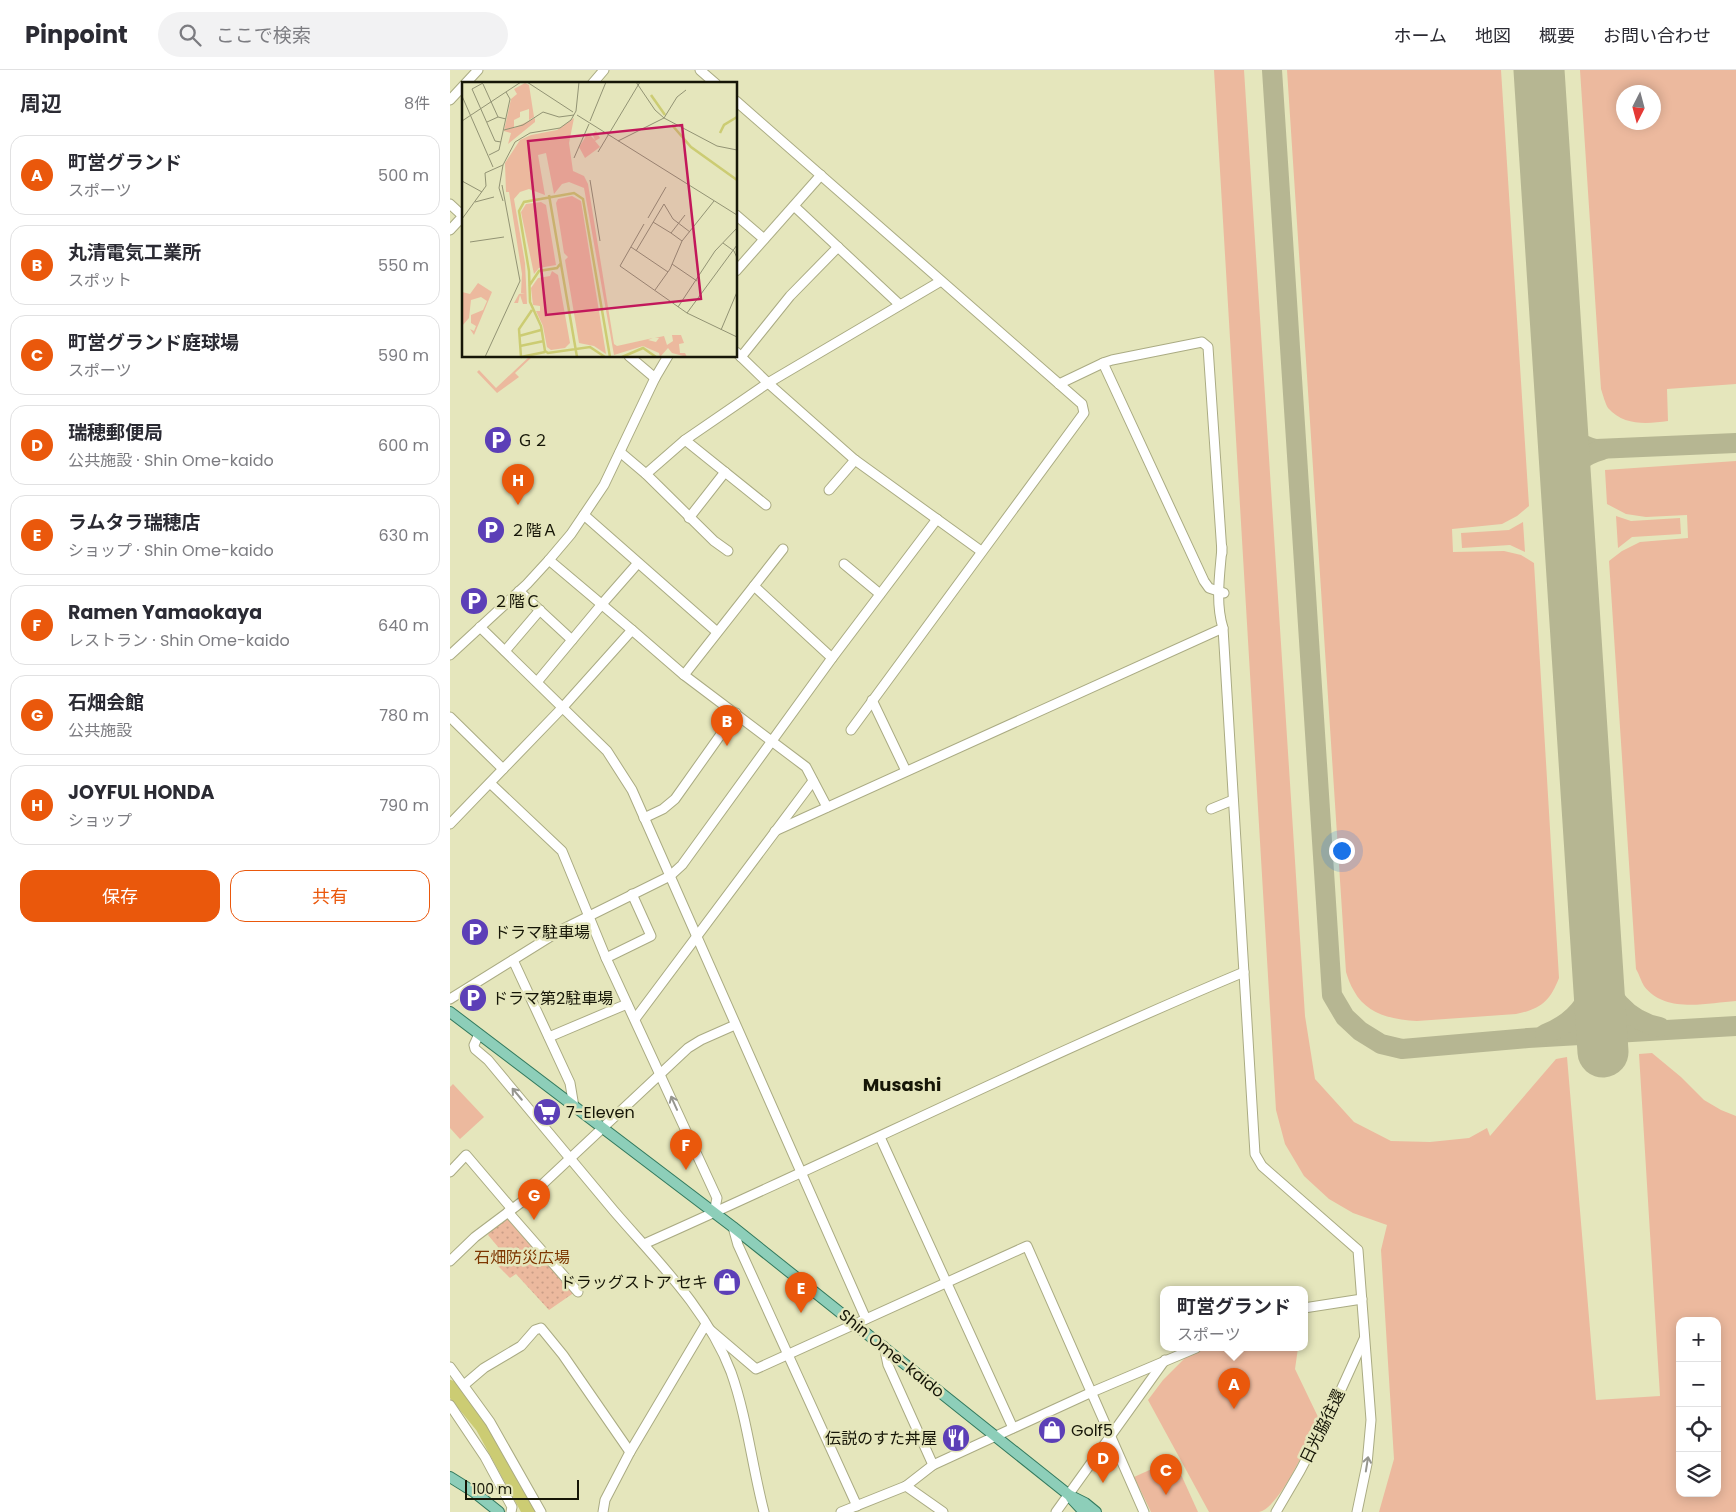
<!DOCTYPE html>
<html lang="ja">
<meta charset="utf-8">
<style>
:root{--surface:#fff;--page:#f2f2f3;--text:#2b2b33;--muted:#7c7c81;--line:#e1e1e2;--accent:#ea580c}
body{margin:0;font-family:Poppins,"Noto Sans JP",sans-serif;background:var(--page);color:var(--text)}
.controls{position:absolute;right:15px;bottom:15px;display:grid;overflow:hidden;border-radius:10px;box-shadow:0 2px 12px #0003}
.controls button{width:45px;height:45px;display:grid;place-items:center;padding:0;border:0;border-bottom:1px solid var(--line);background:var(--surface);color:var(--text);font:25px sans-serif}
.compass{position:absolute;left:1166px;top:15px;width:45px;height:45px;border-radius:50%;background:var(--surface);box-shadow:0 2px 12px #0003;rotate:186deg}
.scale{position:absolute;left:15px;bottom:12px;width:114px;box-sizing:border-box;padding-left:5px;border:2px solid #161607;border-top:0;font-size:14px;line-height:18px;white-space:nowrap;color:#161607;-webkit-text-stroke:4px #e5e6bc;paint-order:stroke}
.you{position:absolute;left:891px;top:780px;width:18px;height:18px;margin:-12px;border:4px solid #fff;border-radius:50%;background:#1a73e8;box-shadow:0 0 0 8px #1a73e833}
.badge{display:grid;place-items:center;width:32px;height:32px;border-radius:50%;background:var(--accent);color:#fff;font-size:16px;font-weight:700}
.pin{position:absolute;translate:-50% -41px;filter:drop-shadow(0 1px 2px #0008)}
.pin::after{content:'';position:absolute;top:26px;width:18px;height:15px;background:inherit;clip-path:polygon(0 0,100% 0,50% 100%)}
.popup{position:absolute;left:710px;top:1216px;width:148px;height:65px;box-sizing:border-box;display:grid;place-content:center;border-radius:10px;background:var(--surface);filter:drop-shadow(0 1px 4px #0005);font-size:16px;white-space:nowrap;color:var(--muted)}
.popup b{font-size:19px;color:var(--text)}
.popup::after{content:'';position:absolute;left:50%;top:100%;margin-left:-10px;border:10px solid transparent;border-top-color:var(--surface)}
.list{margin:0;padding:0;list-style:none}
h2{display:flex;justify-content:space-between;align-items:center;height:65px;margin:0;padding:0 20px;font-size:21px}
h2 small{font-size:16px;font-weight:400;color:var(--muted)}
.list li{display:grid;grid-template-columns:32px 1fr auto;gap:15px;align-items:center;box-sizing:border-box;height:80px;margin:0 10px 10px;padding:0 10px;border:1px solid var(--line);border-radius:15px}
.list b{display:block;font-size:19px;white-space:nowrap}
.list p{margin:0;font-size:16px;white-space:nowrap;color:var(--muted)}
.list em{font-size:16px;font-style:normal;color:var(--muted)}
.actions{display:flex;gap:10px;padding:15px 20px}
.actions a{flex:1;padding:11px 0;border:1px solid var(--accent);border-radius:15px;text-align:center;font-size:18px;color:var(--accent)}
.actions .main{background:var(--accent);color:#fff}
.icon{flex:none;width:28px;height:28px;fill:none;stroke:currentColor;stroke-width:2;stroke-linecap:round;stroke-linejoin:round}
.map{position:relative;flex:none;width:1286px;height:1442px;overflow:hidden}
header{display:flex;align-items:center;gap:30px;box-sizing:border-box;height:70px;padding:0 25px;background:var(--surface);border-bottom:1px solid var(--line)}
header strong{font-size:24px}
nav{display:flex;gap:28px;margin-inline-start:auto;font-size:18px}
.search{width:350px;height:45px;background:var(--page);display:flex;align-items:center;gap:12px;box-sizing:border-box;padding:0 18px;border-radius:28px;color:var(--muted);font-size:19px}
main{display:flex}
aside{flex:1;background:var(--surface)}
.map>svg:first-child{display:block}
</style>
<header>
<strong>Pinpoint</strong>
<div class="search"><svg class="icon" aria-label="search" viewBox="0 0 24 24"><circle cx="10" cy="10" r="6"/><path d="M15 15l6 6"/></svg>ここで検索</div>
<nav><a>ホーム</a><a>地図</a><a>概要</a><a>お問い合わせ</a></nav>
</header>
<main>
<aside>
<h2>周辺<small>8件</small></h2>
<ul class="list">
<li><span class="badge">A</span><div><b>町営グランド</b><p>スポーツ</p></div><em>500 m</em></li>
<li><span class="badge">B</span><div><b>丸清電気工業所</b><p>スポット</p></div><em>550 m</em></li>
<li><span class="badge">C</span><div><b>町営グランド庭球場</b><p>スポーツ</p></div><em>590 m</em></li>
<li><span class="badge">D</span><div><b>瑞穂郵便局</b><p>公共施設 · Shin Ome-kaido</p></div><em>600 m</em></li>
<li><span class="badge">E</span><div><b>ラムタラ瑞穂店</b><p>ショップ · Shin Ome-kaido</p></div><em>630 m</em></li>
<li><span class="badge">F</span><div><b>Ramen Yamaokaya</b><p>レストラン · Shin Ome-kaido</p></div><em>640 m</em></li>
<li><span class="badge">G</span><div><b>石畑会館</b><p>公共施設</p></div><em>780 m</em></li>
<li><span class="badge">H</span><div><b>JOYFUL HONDA</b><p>ショップ</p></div><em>790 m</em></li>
</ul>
<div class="actions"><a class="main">保存</a><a>共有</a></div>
</aside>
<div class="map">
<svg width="1286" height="1442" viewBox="0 0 1286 1442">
<defs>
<pattern id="park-dots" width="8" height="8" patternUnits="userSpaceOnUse" patternTransform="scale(1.25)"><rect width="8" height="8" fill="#ecb99e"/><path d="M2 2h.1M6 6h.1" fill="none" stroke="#ca9e87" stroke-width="1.8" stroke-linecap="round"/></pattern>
</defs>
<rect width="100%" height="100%" fill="#e5e6bc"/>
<g fill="#ecb99e" fill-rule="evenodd">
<path d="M764,0H794L855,946L865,1009L904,1052L941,1071L980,1072L1019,1068L1037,1058L1040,1066L1106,989L1117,987L1146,1330L1210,1326L1189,984L1202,983L1231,1007L1254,1030L1271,1040L1286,1046V1442H929L944,1389L931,1180L937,1155L903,1143L879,1129L854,1106L835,1074L826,1040ZM1230,1251H1267V1423H1230Z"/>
<path d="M837,0H1051L1079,436L1067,446L1052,454L1002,459L1003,482L1054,481L1071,485L1084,493L1109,908C1100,931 1091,939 1066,944L967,951C943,950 916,944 904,921C900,915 898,908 896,902Z"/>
<path d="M1130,0H1286V314L1217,319L1218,351C1197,354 1174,356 1158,338C1155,333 1153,325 1151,319ZM1174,22H1204V52H1174Z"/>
<path d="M80,286H83L65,303L69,307L47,323L27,302L29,300L46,318Z"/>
<path d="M1286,391V931C1257,933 1215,944 1194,916C1191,911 1189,904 1186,899L1159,491L1172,481L1190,472L1238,468L1237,445L1196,447L1176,444L1157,434L1155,400Z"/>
<path d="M1166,446L1181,451L1230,448L1231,464L1182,467L1168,478Z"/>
<path d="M1073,452L1075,482L1060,475L1012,478L1011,463L1059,460Z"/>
<path d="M3,1014L34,1047L10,1069L0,1058V1017Z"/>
<path d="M758,1278H848L845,1299L869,1349C860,1369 830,1438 809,1442C796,1442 773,1442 759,1442L698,1330L713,1310L738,1285Z"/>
<path d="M724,1389L748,1442H701L684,1407Z"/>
</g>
<path fill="url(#park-dots)" d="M58,1145L125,1222L99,1240L66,1204L60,1208L46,1194L54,1184L38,1165L45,1154Z"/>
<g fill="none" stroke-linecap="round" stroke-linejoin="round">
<path stroke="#cccc73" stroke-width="14" d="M0,1317L32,1356L79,1442"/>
<g stroke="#b6b692" stroke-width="20">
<path d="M822,0L882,925L895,947L910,961L931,974L952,979L1078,968L1286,956"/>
<path d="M1112,350C1120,365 1128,376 1146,379L1286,373"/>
<path d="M1116,412C1122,394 1134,385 1152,380"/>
<path d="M1148,892C1155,923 1177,951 1210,957"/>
<path d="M1095,964C1131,950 1145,925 1147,887"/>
</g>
<path stroke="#b6b692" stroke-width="51" d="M1089,0L1153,982"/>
<defs>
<g id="minor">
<path d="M250,0L266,14"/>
<path d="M15,14L28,0"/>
<path d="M142,14L154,0"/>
<path d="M0,30L14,15"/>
<path d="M286,31L632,334L634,343L401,660"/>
<path d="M0,134L14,147"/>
<path d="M344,136L450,235"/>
<path d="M286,145L314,169"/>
<path d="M0,160L14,145"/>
<path d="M286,201L371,105"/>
<path d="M286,282L318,313L405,390L531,481"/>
<path d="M179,286L205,308"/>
<path d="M291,287L340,226L388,177"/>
<path d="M653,293L754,511L759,518L774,523"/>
<path d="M609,314L653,293L662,290L752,272L758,277L772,483"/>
<path d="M235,370L316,435"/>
<path d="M170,382L196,404L264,471L278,481"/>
<path d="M196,404L235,370L318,313L491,211"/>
<path d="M379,420L405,390"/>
<path d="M134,445L267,562"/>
<path d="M239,448L275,402"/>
<path d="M772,477C770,503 765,532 773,558L805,1084L812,1096L908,1180L921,1350L917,1394L907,1442"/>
<path d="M394,494L430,524"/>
<path d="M304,516L382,588"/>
<path d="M69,521L122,570"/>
<path d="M30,557L157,681L182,720L416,1249"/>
<path d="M182,560L234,605L356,697L377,737"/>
<path d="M55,581L90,540"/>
<path d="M0,585L77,514L99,490L121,464L154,415L205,308L218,286"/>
<path d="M234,605L333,479"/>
<path d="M87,612L152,534L188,493"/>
<path d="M422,630L456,701"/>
<path d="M0,647L53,699"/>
<path d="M40,713L112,781L156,888L267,1128L264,1143"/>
<path d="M761,739L783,730"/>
<path d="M194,748L213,739L225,729L286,643"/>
<path d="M0,754L113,637L182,560L99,490"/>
<path d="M325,761L773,558"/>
<path d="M156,888L201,866L182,824"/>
<path d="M63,890L120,1013L124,1037"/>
<path d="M0,929L111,860L220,806L232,795L382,588L487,449"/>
<path d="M185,949L363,711"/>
<path d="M29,964L24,975L25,979L38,990C80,1040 122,1091 164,1141C207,1191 257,1239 281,1302C297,1347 302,1396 314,1442"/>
<path d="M99,967L177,934"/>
<path d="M430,1067L563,1358"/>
<path d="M0,1102L16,1085L62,1139"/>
<path d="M58,1142L128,1222"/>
<path d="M283,1157L288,1175L407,1436"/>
<path d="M194,1174C395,1085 591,987 794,902"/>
<path d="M0,1191L25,1167L81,1125L238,978L251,970L285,955"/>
<path d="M854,1238L912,1229"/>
<path d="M259,1259L306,1299L577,1176L694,1442"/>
<path d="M434,1276L438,1295L483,1395"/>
<path d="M0,1297L40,1352L91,1442"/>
<path d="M14,1315L34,1298L71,1276L85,1260L91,1258L113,1285L180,1382"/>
<path d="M0,1335L35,1387L62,1437L61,1442"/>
<path d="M456,1416L493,1442"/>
<path d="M153,1442L155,1430L180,1382L256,1254"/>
<path d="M391,1442L456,1416L483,1395L546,1366L642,1322L746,1278"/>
<path d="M606,1442L715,1290"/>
<path d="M826,1442L850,1401L879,1346L914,1269"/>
</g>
<g id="major">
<path d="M0,942L283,1157L619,1425L635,1433L646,1442"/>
<path d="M0,1407L24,1422L49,1442"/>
<path d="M621,1428L634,1442"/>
</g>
</defs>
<use href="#minor" stroke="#aaab83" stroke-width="11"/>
<use href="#major" stroke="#32795d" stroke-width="12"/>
<use href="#minor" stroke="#fff" stroke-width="9"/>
<use href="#major" stroke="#8dceb9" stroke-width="10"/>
</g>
<defs><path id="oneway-shaft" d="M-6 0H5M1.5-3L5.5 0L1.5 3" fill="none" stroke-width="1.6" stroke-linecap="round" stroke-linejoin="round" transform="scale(1.25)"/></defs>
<g stroke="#96968f">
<use href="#oneway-shaft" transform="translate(67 1024) rotate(-130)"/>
<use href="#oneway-shaft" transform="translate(224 1033) rotate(-114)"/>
<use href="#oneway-shaft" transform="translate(917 1394) rotate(-81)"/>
</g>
<defs>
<symbol id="parking-disc" viewBox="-11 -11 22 22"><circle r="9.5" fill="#5c3fb7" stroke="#e5e6bc"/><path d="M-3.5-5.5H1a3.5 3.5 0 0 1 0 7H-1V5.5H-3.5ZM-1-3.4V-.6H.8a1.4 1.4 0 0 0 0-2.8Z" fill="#fff"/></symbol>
<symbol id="supermarket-disc" viewBox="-11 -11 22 22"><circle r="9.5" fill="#5c3fb7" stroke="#e5e6bc"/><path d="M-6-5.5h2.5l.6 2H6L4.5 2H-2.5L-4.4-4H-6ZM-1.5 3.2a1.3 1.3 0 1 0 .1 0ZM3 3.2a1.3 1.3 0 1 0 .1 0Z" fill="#fff"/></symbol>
<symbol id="shop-disc" viewBox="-11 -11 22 22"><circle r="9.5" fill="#5c3fb7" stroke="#e5e6bc"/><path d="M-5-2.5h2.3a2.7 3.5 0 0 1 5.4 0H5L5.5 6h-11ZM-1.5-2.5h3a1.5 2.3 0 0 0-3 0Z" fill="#fff"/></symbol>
<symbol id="restaurant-disc" viewBox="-11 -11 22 22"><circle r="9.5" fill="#5c3fb7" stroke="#e5e6bc"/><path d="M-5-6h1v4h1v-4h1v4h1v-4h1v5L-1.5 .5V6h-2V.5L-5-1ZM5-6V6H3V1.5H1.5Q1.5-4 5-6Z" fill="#fff"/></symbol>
</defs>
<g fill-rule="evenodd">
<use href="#parking-disc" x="32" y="354" width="32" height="32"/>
<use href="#parking-disc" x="25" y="444" width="32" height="32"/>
<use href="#parking-disc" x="8" y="515" width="32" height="32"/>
<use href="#parking-disc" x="9" y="846" width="32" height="32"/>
<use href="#parking-disc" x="7" y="912" width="32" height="32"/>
<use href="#supermarket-disc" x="81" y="1026" width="32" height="32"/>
<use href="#shop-disc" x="261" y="1196" width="32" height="32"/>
<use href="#shop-disc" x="586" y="1344" width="32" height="32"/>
<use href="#restaurant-disc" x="490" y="1352" width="32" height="32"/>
</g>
<g text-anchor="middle" stroke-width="5" stroke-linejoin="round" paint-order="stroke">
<g font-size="16" fill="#161607" stroke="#e5e6bc" text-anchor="start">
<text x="67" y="376">Ｇ２</text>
<text x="60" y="466">２階Ａ</text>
<text x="43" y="537">２階Ｃ</text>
<text x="44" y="868">ドラマ駐車場</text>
<text x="42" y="934">ドラマ第2駐車場</text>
<text x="116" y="1048">7-Eleven</text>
<text x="258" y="1218" text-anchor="end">ドラッグストア セキ</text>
<text x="621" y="1366">Golf5</text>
<text x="487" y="1374" text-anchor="end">伝説のすた丼屋</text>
</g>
<g font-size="16" fill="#7e3702" stroke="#e5e6bc">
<text x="72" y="1193">石畑防災広場</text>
</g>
<g font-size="16" fill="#161607" stroke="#e5e6bc">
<text transform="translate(442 1283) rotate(39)" y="6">Shin Ome-kaido</text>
<text transform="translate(872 1356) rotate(-64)" y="6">日光脇往還</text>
</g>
<g font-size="18" font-weight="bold" fill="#161607" stroke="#e5e6bc">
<text x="452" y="1021">Musashi</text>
</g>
</g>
<g transform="translate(12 12)">
<rect width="275" height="275" fill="#e5e6bc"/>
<path d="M112,36L107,61L111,89L122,94L126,102L152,262L155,264L191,256L186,258L194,260L197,256H193L202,254L205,263L211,259L210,253H219L222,261L217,262L218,271H223L225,275L210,271L206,266L198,275L197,271L181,264L152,273L122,106L107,100L100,102L92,112L84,71L76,73L83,113L67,107L58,110L52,117L63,181L65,222H61L58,213L56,221H52L57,212L63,211H59L60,192L47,110H44L43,81L58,58L69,53L95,48ZM134,49L138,56L133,59L138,65L123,76L117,65L126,51L133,58L130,52ZM110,114L119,119L144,272L132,264L117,261L103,178L106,175L102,171L94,121L96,117ZM79,120L84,123L94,183L77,186L72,192L59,130L64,122ZM90,189L96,193L108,261L103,266L89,268L85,265L81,244L74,229H78V224L71,223L69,206L76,196L88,194ZM16,201L30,210L12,253L8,247L12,249L14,244L9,241V233L21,228L25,219L19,215L9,218L7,236L0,244V210L8,212Z" fill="#ecb99e"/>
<path d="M63,1L67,3L72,35L67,38V27L58,30V35L52,38V46L73,36V40L46,62L49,51L42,49L49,17L55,12L52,7Z" fill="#ecb99e"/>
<path fill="none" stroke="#cccc73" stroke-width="2.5" d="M189,13L203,33M210,43L229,65L275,98M258,51L262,43L275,35M87,113L115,275M67,204L77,189L95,186L99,181M57,254L79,248M58,264L82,259M59,275L57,247L70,228M59,275L83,270M143,275L128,265L86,271L83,269L79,244L68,220L67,189L57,129L62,120L112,111L121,117L148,275M160,275L181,266L194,275"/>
<path fill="none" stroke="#929374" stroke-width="1" d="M65,0L111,30M174,0L193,28L202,36L255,64L275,68M21,1L10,7L33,59L39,60M21,2L36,35M0,14L31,85M115,33L275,133M0,39L59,0M128,39L144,0M25,40L36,35L44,37M42,48L61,43L81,30L97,35L112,33M156,59L202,36L215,15L224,8M136,70L178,0M27,73L37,68L48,17L44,10M112,76L127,42M41,83L37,106L41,119M128,98L138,159M0,99L20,110M13,120L32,115M186,136L204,105M0,137L24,104L23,91L41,83L53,60L68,51L98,46L109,38L114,29L117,0M191,140L209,151M182,142L158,184L225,231L275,255M220,159L209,151L223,133M8,160L42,155M261,161L272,169L275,176M169,165L206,190M174,169L202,122L211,137L228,150M210,182L235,199M193,208L208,187L220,159L252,119M216,225L253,169L275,146M225,231L275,163M259,248L275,210M23,275L58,199L40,103"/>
<path fill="#c2185b" fill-opacity="0.15" stroke="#c2185b" stroke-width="2.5" d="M220,43L239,217L84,233L66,59Z"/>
<rect width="275" height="275" fill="none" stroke="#161607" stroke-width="2.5"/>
</g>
</svg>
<div class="controls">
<button>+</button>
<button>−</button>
<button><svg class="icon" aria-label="locate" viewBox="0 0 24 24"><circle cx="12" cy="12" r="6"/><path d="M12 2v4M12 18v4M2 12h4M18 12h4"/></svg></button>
<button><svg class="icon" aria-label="layers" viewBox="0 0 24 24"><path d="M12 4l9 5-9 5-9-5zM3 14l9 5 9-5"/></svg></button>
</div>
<svg class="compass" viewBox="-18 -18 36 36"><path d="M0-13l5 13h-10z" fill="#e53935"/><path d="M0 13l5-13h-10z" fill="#7c7c81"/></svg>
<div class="scale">100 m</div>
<div class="you"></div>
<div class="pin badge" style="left:784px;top:1339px">A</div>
<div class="popup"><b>町営グランド</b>スポーツ</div>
<div class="pin badge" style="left:277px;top:676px">B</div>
<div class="pin badge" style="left:716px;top:1425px">C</div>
<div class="pin badge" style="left:653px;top:1413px">D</div>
<div class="pin badge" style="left:351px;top:1243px">E</div>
<div class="pin badge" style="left:236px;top:1100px">F</div>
<div class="pin badge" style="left:84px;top:1150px">G</div>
<div class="pin badge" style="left:68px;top:435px">H</div>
</div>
</main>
